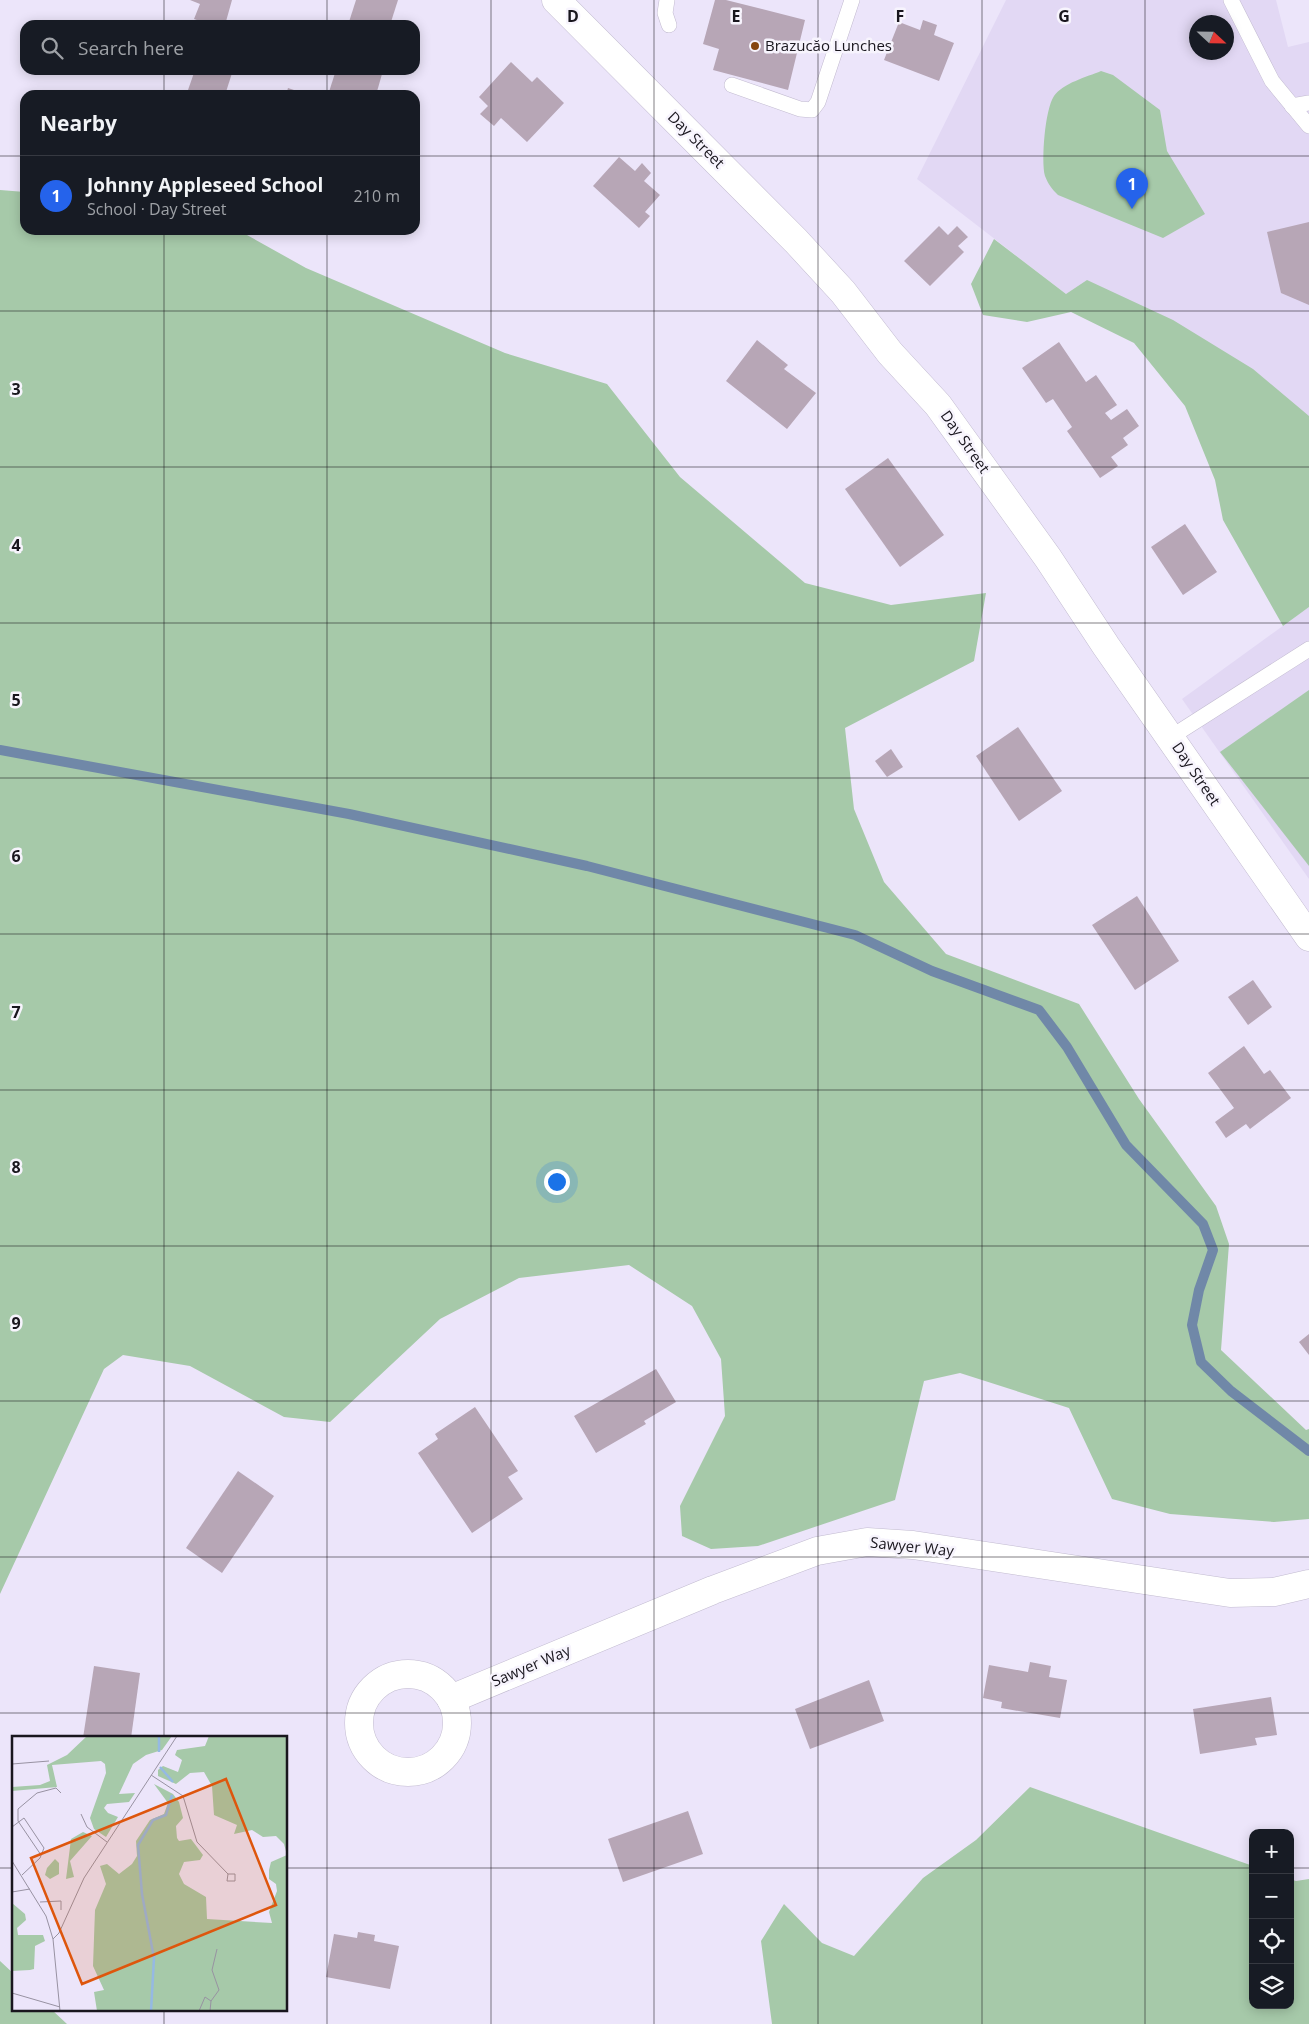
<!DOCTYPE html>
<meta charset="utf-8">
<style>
:root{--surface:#171b24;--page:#242831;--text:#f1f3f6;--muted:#9ea1a6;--line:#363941;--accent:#2563eb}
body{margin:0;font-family:"Open Sans",sans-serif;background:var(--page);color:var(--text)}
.controls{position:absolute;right:15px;bottom:15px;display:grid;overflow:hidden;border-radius:10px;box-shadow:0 2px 12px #0003}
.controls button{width:45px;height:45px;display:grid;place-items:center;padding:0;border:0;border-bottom:1px solid var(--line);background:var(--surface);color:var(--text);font:25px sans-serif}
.compass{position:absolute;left:1189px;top:15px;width:45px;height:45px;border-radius:50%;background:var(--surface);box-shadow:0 2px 12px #0003;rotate:112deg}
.you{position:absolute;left:556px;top:1181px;width:18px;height:18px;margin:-12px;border:4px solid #fff;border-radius:50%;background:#1a73e8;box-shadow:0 0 0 8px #1a73e833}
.badge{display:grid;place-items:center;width:32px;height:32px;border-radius:50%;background:var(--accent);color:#fff;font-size:16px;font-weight:700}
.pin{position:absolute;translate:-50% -41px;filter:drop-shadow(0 1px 2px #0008)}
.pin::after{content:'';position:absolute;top:26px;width:18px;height:15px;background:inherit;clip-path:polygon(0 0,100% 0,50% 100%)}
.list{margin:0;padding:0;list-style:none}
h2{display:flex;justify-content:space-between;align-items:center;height:65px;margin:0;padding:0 20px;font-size:21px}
h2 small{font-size:16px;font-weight:400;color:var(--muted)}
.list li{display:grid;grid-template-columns:32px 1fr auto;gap:15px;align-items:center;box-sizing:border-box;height:80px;padding:0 20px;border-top:1px solid var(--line)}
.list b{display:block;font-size:19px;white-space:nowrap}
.list p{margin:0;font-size:16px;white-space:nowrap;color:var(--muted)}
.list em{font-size:16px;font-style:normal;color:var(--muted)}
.icon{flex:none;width:28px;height:28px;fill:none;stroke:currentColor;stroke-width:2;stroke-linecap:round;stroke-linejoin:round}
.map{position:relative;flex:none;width:1309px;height:2024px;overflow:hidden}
.search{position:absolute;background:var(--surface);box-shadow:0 2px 12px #0003;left:20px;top:20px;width:400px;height:55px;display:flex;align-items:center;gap:12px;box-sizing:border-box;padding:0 18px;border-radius:15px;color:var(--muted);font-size:19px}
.panel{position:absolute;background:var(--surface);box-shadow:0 2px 12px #0003;left:20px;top:90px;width:400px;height:145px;border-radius:15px}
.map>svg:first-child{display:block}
</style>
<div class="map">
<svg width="1309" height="2024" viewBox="0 0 1309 2024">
<rect width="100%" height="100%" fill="#ece5fa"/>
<g fill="#e2d8f4" fill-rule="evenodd">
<path d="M1006,0H1276L1288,47L1309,42V436L1066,294L917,179ZM1196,22H1226V52H1196Z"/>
<path d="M1309,607V879L1182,699Z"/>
</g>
<g fill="#a6c9a9">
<path d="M1101,71L1113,75L1160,110L1167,151L1205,214L1163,238L1058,195C1052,189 1048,184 1045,176C1041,161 1045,109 1054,96C1063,83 1087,77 1101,71Z"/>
<path d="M0,190L25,192V230H238L306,268L505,353L607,384L680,477L805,583L891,605L986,593L974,661L845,728L854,809L884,882L946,954L1079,1004L1139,1099L1216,1206L1229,1244L1221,1350L1306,1430L1309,1429V1519L1274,1522L1170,1514L1112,1499L1069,1408L960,1373L924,1381L895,1500L758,1546L711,1549L682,1536L680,1506L725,1416L721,1359L692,1306L629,1265L519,1278L440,1319L330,1422L284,1417L190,1366L123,1355L104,1369L0,1594Z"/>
<path d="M994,239L1066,294L1087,280L1173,320L1253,369L1309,416V607L1283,626L1223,520L1215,480L1185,406L1134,343L1071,312L1027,322L983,315L971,284Z"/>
<path d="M1309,690V866L1220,752Z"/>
<path d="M1030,1787L1253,1866V2005H1290V1879L1296,1881L1309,1879V2024H772L761,1941L784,1904L822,1943L854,1956L923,1878L976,1840Z"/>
<path d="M0,1961L14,1974V2010H52L67,2024H0Z"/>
</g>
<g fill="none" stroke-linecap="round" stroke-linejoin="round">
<path stroke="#7088a8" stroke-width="10" d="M0,750L349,814L587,866L855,935L932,971L1039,1010L1067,1047L1126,1145L1203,1224L1213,1250L1199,1290L1192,1325L1201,1362L1231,1391L1309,1451"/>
</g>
<g fill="#b7a6b6">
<path d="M190,0H232L225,25H211L194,19L200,4Z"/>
<path d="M356,0H398L390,25H348Z"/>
<path d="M715,0H726L805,20L788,90L713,70L719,49L703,44Z"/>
<path d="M923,20L937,25L934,35L954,43L939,81L884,60L899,22L920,30Z"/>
<path d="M511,62L532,82L537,77L564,103L527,142L501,118L494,126L480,114L488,106L479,97Z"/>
<path d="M195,70H233L225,95H202L188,90Z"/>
<path d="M336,70H376L382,74L376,95H328Z"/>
<path d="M288,88L309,95H286Z"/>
<path d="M619,157L635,171L642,163L651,173L644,181L660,195L645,212L650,216L639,228L593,186Z"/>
<path d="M1309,222V305L1281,293L1267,232Z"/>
<path d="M939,226L948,235L957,226L968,237L958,246L964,252L930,286L904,261Z"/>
<path d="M757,340L788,365L784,369L816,393L787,429L726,381Z"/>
<path d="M1059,342L1086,382L1096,375L1117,405L1105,413L1111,420L1127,409L1139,426L1123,438L1128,445L1111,457L1118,466L1100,478L1067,431L1072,427L1053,399L1046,403L1022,368Z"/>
<path d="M888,458L944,535L900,567L845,489Z"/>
<path d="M1185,524L1217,572L1183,595L1151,547Z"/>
<path d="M1018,727L1062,791L1019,821L976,756Z"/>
<path d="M891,749L903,767L887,777L875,761Z"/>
<path d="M1137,896L1179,961L1135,990L1092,925Z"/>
<path d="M1253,980L1272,1007L1248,1025L1228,997Z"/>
<path d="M1244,1046L1264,1074L1270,1070L1291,1098L1250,1129L1246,1124L1226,1138L1215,1122L1234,1108L1208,1073Z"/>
<path d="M1309,1334V1355L1299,1342Z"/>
<path d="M656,1369L676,1402L644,1421L646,1424L596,1453L574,1416Z"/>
<path d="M475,1407L518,1471L508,1477L523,1499L472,1533L418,1453L438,1439L435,1434Z"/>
<path d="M238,1471L274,1496L222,1573L186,1548Z"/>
<path d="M1030,1662L1051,1666L1049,1677L1067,1680L1060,1718L1001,1708L1002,1702L983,1698L989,1665L1028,1672Z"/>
<path d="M94,1666L140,1673L131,1738H83Z"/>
<path d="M869,1680L884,1721L810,1749L795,1709Z"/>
<path d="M1271,1697L1277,1735L1255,1738L1257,1745L1200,1754L1193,1709Z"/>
<path d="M688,1811L703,1854L623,1882L608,1839Z"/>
<path d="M358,1932L375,1935L374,1941L399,1946L390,1989L326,1977L334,1934L357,1938Z"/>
</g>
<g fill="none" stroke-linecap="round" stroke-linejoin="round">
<defs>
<g id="service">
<path d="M667,0L665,13L669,25"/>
<path d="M1231,0L1272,81L1309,126"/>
<path d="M732,85L800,109L812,110L818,102L852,0"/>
<path d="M1292,106L1309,103"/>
<path d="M1171,737L1309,649"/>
</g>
<g id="minor">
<circle cx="408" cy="1723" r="49"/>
<path d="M451,1699L713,1590L817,1551L867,1542L913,1545L1230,1593L1274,1592L1309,1584"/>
</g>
<path id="secondary" d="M556,0L796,241L843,292L890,353L938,405L1048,558L1106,646L1309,937"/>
</defs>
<use href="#service" stroke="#c2bbd0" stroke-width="16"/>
<use href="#minor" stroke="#c2bbd0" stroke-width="29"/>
<use href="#secondary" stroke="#c2bbd0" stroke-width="29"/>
<use href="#service" stroke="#fff" stroke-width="15"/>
<use href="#minor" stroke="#fff" stroke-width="28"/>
<use href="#secondary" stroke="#fff" stroke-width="28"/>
</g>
<path fill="none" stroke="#19161e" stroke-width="1" stroke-opacity="0.55" d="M164,0V25M327,0V25M491,0V2024M654,0V2024M818,0V2024M982,0V2024M1145,0V2024M164,70V95M327,70V95M0,156H25M415,156H1309M164,230V1738M327,230V2024M0,311H1309M0,467H1309M0,623H1309M0,778H1309M0,934H1309M0,1090H1309M0,1246H1309M0,1401H1309M0,1557H1309M0,1713H1309M0,1868H14M286,1868H1253M1290,1868H1309M164,2010V2024"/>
<circle fill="#86450f" stroke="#f7f4fd" stroke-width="2" cx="755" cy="46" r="5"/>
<g text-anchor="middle" stroke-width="5" stroke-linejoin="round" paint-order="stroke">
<g font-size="15" fill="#19161e" stroke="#f7f4fd" text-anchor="start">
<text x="765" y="51">Brazucăo Lunches</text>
</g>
<g font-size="15" fill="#19161e" stroke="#f7f4fd">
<text transform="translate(696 140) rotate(45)" y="5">Day Street</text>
<text transform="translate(965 442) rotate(55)" y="5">Day Street</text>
<text transform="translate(1196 774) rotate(56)" y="5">Day Street</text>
<text transform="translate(912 1547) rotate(6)" y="5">Sawyer Way</text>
<text transform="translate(531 1666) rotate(-23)" y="5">Sawyer Way</text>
</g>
</g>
<g transform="translate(12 1736)">
<rect width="275" height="275" fill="#ece5fa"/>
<path d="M75,0H160L150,14L134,19L121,28L107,58L123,57L117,66L95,68L92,72L96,77L106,81L94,101L82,93L78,82L94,37L93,28L89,25L40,29L45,51L0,55V51L28,49L38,45L35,29L55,19ZM197,0H275V275H85L82,256L92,254L81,230L83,174L94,148L88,130L95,128L107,138L120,128L125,120L124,105L138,84L152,78L156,67L142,48L161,58L167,66L171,82L164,90L165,102L167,105L179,103L191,119L188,124L172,126L167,138L172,148L194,161L195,183L260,187L257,176L265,155L264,148L257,143V134L259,126L275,119L272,108L264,100L251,101L240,94L222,98L225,89L202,79L200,50L192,36L178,37L164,48L146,40V34L151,30L166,36L170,24L163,19L165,14L193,10ZM71,96L80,100L58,125L62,141L54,143L59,103ZM43,123L47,127V138L38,143L33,139L35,132ZM0,167L13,178L14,184L5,192L6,199H31L33,205L23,210L22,233L18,234L0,235Z" fill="#a6c9a9"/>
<path fill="none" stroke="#95b9e3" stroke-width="2.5" d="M147,16V0M148,31L161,46M139,275L142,222L130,158L126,109L141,84L154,79L160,59"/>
<path fill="none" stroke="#9892a2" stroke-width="1" d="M0,28L37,25M139,39L171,60L185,106L216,138L215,145H223V138H216M69,78L75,91L95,106M0,91L12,82L32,112L28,122L10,139M29,119L6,85V73L25,57L44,52L49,57M0,125L34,180L41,203L48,275M0,156L18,153M28,166L49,165V174M41,203L47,197L72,142L165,0M0,257L48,271M199,265L207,254L200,234L205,213M187,275L193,261L199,265L198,275"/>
<path fill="#de560d" fill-opacity="0.15" stroke="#de560d" stroke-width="2.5" d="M214,43L264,169L70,248L19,122Z"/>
<rect width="275" height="275" fill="none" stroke="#19161e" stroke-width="2.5"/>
</g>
<g font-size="16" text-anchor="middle" font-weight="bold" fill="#19161e" stroke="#f7f4fd" stroke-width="5" stroke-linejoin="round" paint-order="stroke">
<text x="573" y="22">D</text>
<text x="736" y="22">E</text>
<text x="900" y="22">F</text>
<text x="1064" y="22">G</text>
<text x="16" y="395">3</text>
<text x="16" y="551">4</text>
<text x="16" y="706">5</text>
<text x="16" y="862">6</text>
<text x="16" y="1018">7</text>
<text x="16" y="1173">8</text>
<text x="16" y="1329">9</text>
</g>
</svg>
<div class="controls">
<button>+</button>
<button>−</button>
<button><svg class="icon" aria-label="locate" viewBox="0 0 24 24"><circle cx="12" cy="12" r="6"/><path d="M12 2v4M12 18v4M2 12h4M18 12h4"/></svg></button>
<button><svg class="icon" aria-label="layers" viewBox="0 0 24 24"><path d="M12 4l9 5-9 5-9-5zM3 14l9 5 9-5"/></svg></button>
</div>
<svg class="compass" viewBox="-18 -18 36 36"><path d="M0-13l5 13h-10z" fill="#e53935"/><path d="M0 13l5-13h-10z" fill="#9ea1a6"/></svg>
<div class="you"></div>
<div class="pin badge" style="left:1132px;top:209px">1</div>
<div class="search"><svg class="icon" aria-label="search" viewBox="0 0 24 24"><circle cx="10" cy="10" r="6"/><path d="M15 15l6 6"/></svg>Search here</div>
<section class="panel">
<h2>Nearby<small></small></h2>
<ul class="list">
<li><span class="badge">1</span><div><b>Johnny Appleseed School</b><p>School · Day Street</p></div><em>210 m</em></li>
</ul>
</section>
</div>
